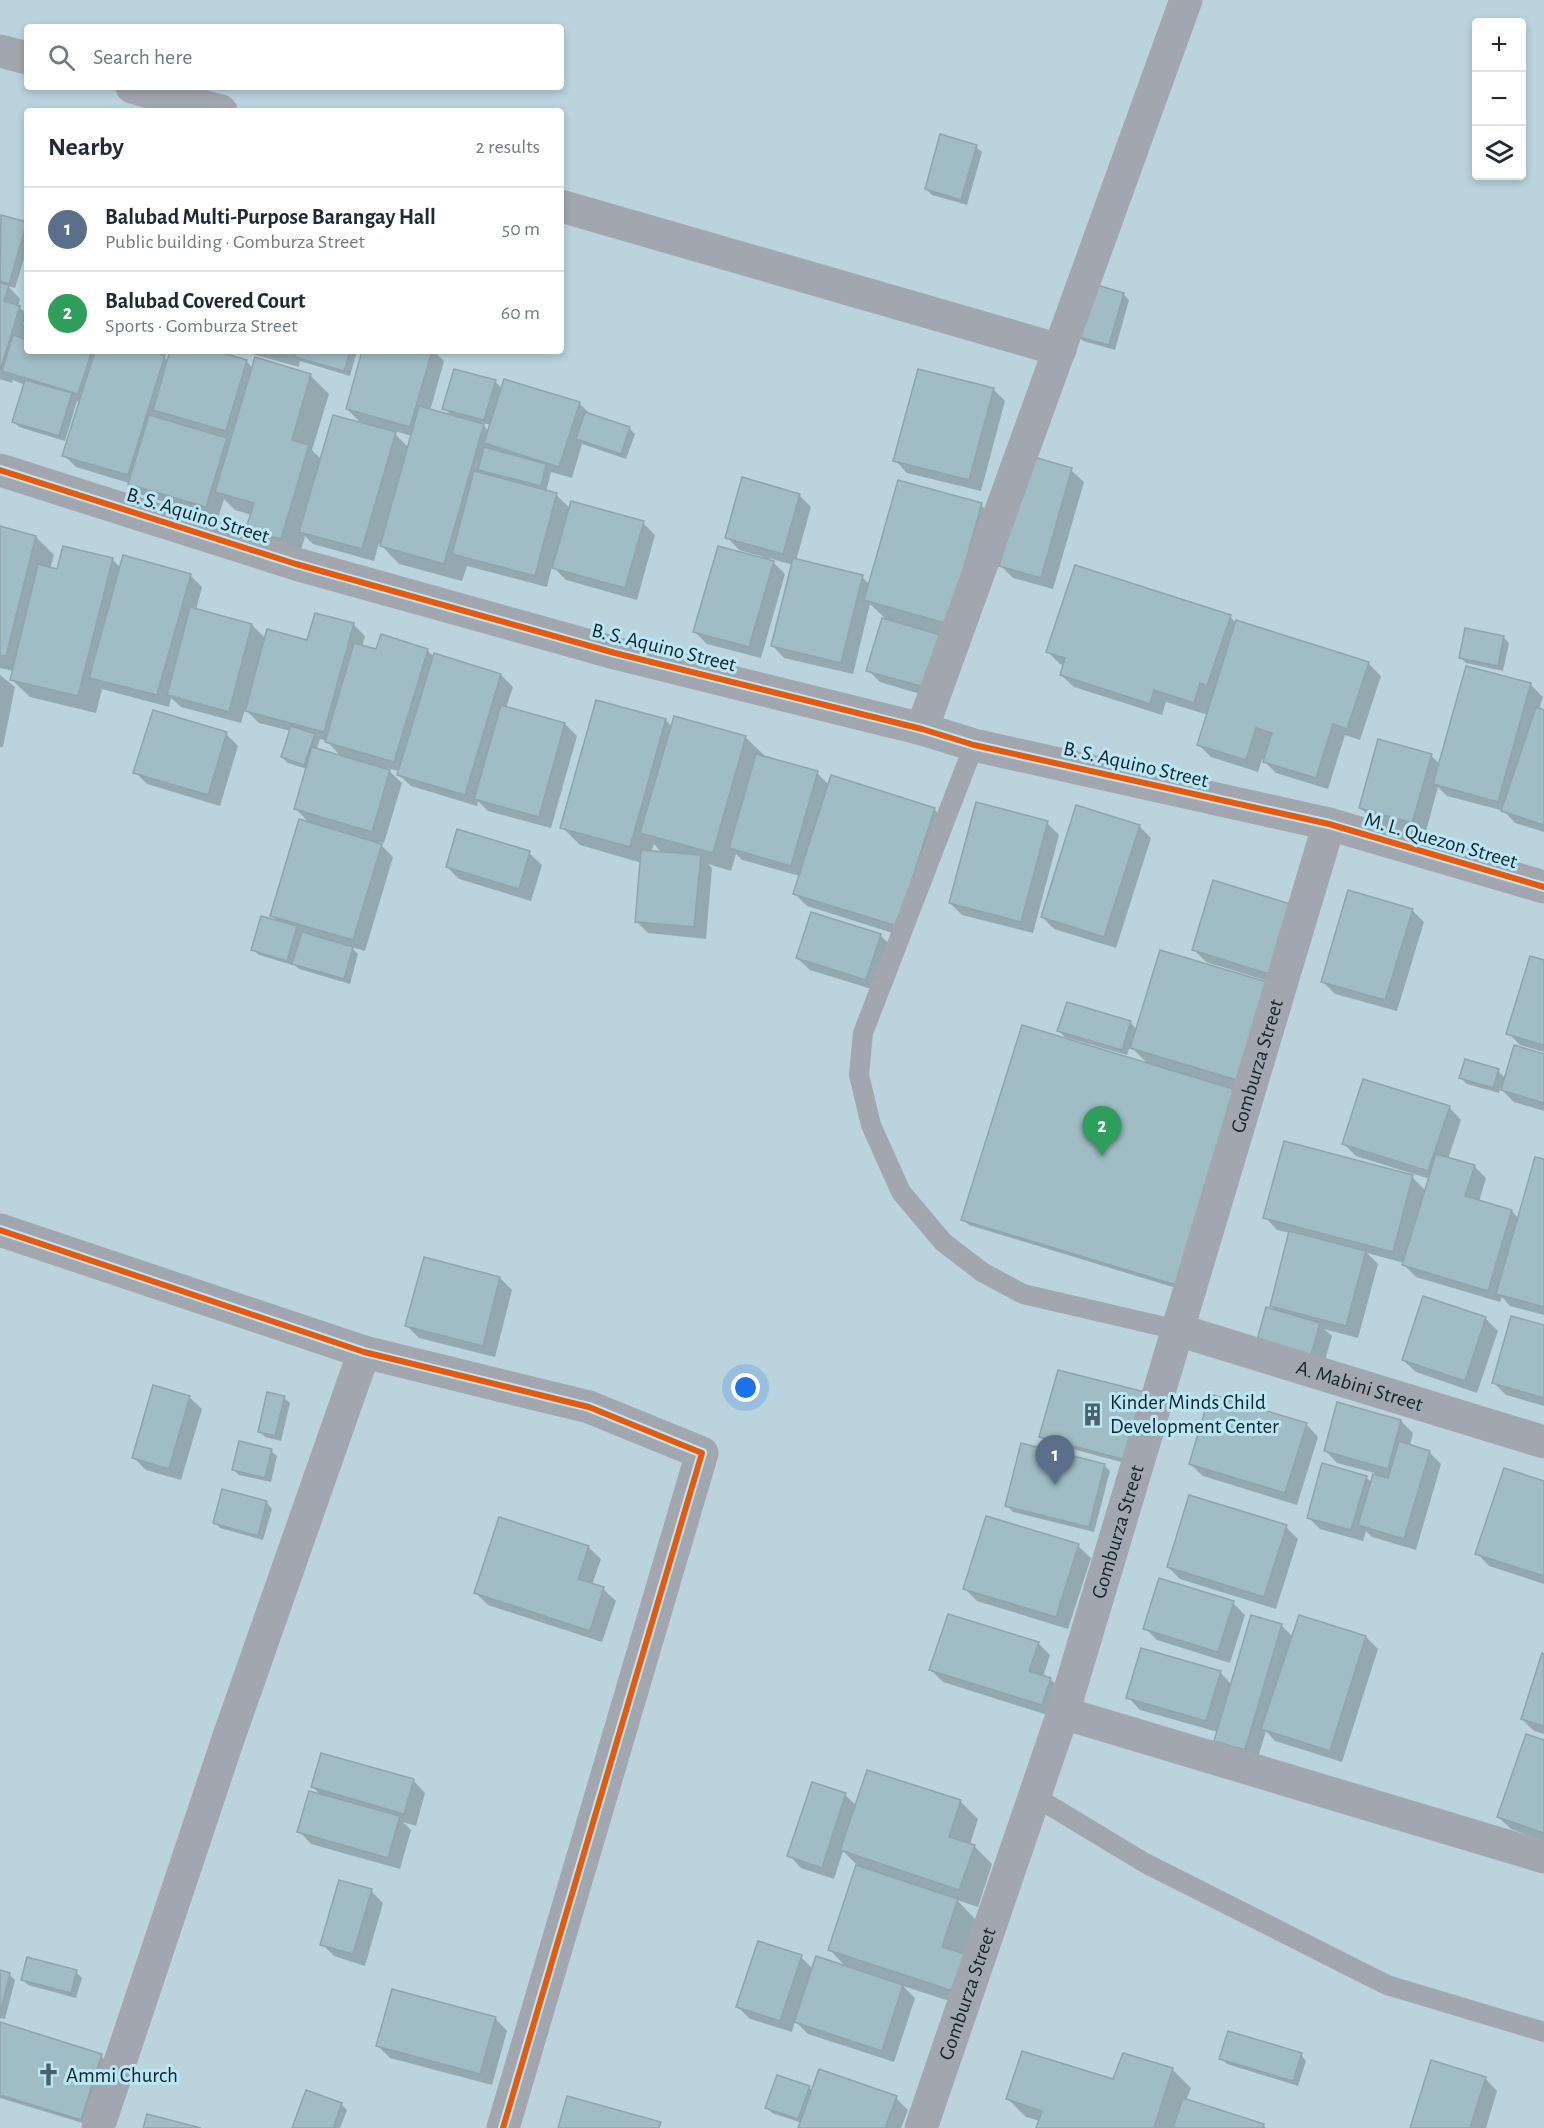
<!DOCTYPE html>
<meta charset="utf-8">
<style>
:root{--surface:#fff;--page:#f2f2f3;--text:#1f2937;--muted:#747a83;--line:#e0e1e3;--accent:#4d6168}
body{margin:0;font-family:"Alegreya Sans",sans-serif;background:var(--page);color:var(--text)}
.controls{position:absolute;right:18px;top:18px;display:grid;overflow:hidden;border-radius:6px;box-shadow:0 3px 9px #0003}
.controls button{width:54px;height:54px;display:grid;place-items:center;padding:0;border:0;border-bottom:2px solid var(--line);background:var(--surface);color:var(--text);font:30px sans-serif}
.you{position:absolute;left:746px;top:1388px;width:21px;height:21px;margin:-15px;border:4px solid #fff;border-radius:50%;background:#1a73e8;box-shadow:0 0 0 9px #1a73e833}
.badge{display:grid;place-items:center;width:39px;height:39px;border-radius:50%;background:var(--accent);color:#fff;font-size:20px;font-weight:700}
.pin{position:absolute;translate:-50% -50px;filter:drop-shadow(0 2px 3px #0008)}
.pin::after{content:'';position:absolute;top:32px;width:21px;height:18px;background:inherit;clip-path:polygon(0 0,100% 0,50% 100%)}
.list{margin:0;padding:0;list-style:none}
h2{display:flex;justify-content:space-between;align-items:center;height:78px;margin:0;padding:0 24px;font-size:26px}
h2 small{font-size:20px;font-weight:400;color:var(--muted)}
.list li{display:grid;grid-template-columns:39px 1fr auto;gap:18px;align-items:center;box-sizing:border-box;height:84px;padding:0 24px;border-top:2px solid var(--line)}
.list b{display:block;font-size:22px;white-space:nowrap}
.list p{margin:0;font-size:20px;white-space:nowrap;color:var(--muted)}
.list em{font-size:20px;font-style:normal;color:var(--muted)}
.icon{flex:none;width:33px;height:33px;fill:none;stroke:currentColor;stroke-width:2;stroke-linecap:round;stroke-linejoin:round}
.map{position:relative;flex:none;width:1544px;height:2128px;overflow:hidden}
.search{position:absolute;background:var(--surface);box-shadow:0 3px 9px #0003;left:24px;top:24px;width:540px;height:66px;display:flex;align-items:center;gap:15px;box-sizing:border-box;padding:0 21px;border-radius:6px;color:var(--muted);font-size:22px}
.panel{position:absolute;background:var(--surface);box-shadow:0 3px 9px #0003;left:24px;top:108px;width:540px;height:246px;border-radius:6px}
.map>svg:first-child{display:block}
</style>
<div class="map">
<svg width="1544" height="2128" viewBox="0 0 1544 2128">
<rect width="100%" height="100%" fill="#bad3dc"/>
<g fill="#0003" fill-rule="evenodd">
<path d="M976,147L982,152L967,205L932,195L926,189Z"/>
<path d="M3,217L27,224V249L15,288L8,286L20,299L18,307L27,313L25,341H27V351H93L96,353V351H145L164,357L168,361L171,351H210L246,361L253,368L256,359L311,376L329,394L312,450L322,460L363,425L347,409L363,351H434L444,361L430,411L453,417L444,408L495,381L502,389L579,403L591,415L629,428L635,434L626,459L582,444L572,478L551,472L546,492L556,495L570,508L643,523L655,535L637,600L566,580L552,566L547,587L467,566L462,581L399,564L379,543L374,561L313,544L305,536L299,557L266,547L248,529L252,515L235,510L224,499L218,518L142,495L129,483L76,467L64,455L80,402L77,401L65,441L19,427L14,422L25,385L13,380L12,383L0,379V225ZM480,422L491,425L489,431ZM391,430L412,436L409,448Z"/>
<path d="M1123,294L1129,300L1115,350L1083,341L1077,335Z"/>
<path d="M241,351H357L350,376L300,361L299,367Z"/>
<path d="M993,389L1005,401L981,491L907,473L895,460Z"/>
<path d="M1071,470L1084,482L1053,589L1013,578L1001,566Z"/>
<path d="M799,495L811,507L796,561L862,577L870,585L981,505L999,523L966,641L939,633L955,650L940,700L880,682L868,670L888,621L870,604L853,674L784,658L772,645L793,565L769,558L785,574L761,658L707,644L695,632L763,560L764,557L739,550L727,537Z"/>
<path d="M0,528L36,537L54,555L50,569L58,571L112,559L121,568L190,575L202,587L196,610L252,625L266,639L308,642L353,624L365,636L362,647L377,651L427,650L434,657L501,675L513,687L506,708L565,724L577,736L551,828L488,811L478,801L477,806L411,786L398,774L399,771L386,768L402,783L384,843L378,842L393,857L365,951L351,947L358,954L350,984L299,969L293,963L292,965L259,955L253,949L279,923L271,915L311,825L296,809L307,769L288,763L282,757L291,731L259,723L245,709L241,723L181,707L171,698L169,707L102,689L96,713L30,697L11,679L13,671L0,668ZM320,739L327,741L341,757L317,749Z"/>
<path d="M1230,616L1235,622L1369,664L1381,676L1360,740L1345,735L1328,789L1276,773L1262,759L1258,772L1211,757L1198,744L1208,715L1166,702L1162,715L1074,687L1061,675L1065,666L1060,664L1048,652Z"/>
<path d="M1503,637L1509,643L1503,671L1466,663L1460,657Z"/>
<path d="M1467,667L1531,685L1543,697L1539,710L1544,711V832L1515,823L1504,811L1447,796L1438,787L1425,835L1372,820L1360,807L1431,756L1440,764Z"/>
<path d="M0,675L15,687L3,747H0Z"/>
<path d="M666,720L672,727L745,737L764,755L763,758L817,773L829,785L934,809L946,821L909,938L807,906L795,894L800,876L742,860L736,854L731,871L708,864L712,868L706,939L648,933L636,921L642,863L580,845L562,827ZM654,844L662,853L651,852Z"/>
<path d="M226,734L238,746L220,806L147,784L135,772Z"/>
<path d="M1047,823L1059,835L1033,933L962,915L950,903Z"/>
<path d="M1139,826L1151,838L1116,948L1054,929L1042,917Z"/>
<path d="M529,853L542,865L531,901L459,879L447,867Z"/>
<path d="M1214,882L1281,985L1206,962L1194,950Z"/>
<path d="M1412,910L1424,922L1397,1011L1335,994L1322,981Z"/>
<path d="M880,935L892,947L878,991L810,970L797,958Z"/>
<path d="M1161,952L1248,1100L1189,1292L969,1225L963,1219L1150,1066L1130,1046L1127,1055L1065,1037L1059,1031L1130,1022L1137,1030Z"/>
<path d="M1544,962V1052L1520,1045L1508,1033Z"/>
<path d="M1544,1055V1111L1514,1102L1500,1088L1499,1093L1467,1084L1461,1078L1498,1071L1506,1079Z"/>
<path d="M1449,1107L1461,1120L1448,1159L1474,1166L1486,1178L1479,1202L1512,1211L1519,1219L1544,1161V1315L1510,1306L1502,1297L1500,1302L1416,1277L1404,1265V1263L1367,1253L1378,1264L1358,1338L1324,1329L1332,1336L1321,1374L1271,1306L1290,1233L1277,1230L1265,1217L1412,1177L1426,1191L1430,1179L1356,1156L1344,1144Z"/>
<path d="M500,1278L512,1290L495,1357L419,1338L407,1326Z"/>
<path d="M1485,1318L1498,1331L1477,1393L1416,1372L1403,1360Z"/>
<path d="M1544,1327V1406L1506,1395L1494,1383Z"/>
<path d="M1144,1393L1132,1465L1047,1442L1041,1437Z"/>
<path d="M189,1397L202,1409L181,1480L146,1470L134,1458Z"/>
<path d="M284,1398L290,1403L281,1441L265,1437L260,1431Z"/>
<path d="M1338,1403L1401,1421L1413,1433L1410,1445L1429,1452L1441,1464L1416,1550L1372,1537L1366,1531L1363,1541L1320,1529L1308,1517L1366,1477L1372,1483L1375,1473L1337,1463L1325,1450Z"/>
<path d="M1306,1424L1318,1437L1297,1505L1203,1476L1190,1464Z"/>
<path d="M271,1451L277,1456L271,1482L239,1475L234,1470Z"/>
<path d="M1104,1465L1110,1471L1094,1532L1013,1512L1007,1506Z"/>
<path d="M1544,1482V1584L1489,1566L1477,1553Z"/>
<path d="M223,1491L267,1503L272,1509L263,1540L220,1528L215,1522Z"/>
<path d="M987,1518L1078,1546L1091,1558L1068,1629L977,1601L965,1589Z"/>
<path d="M1286,1527L1298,1539L1276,1609L1180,1579L1168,1567Z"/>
<path d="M588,1547L601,1559L592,1585L603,1589L616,1601L602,1642L488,1605L475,1592Z"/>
<path d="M1233,1603L1245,1615L1230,1663L1157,1640L1145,1628Z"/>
<path d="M1252,1617L1282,1626L1293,1637H1366L1378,1649L1342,1762L1275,1741L1266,1731L1257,1761L1228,1752L1216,1740L1218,1732L1140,1710L1128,1697L1220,1672L1232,1685Z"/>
<path d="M1038,1643L1050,1655L1043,1677L1050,1679L1063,1691L1054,1717L943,1682L931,1670Z"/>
<path d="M1544,1655V1734L1534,1731L1522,1719Z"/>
<path d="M1544,1741V1841L1511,1829L1498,1817Z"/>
<path d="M413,1780L425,1793L416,1826L403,1822L411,1830L400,1869L311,1844L299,1831L321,1796L313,1787Z"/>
<path d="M845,1795L857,1806L960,1801L978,1819L970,1845L974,1846L992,1864L978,1907L957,1900L975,1919L974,2009L903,1986L915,1998L894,2062L808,2034L795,2021L792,2032L750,2019L738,2007L801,1957L813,1969L847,1968L830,1950L861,1869L843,1851L834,1879L801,1868L789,1855Z"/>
<path d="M371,1891L383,1903L365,1966L334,1956L322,1944Z"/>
<path d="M0,1972L9,1974L15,1980L5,2019L0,2018Z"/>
<path d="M76,1972L82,1978L76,1998L28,1985L23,1980Z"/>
<path d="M495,2018L507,2031L492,2085L390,2058L378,2046Z"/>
<path d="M0,2024L101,2056L107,2062L86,2124L0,2098Z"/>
<path d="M1123,2054L1173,2070L1191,2088L1186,2101L1263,2125L1266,2128H1037L1040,2121L1026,2117L1008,2099L1114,2081Z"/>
<path d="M1301,2055L1306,2061L1298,2086L1227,2064L1221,2058Z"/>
<path d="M1485,2078L1497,2091L1486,2128H1412Z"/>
<path d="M809,2088L813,2091L896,2098L908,2110L901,2128H800L802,2123L772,2113L767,2107Z"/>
<path d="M341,2104L347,2110L340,2128H294Z"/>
</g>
<g fill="#a0bcc5" stroke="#91a4ab" stroke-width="1.5">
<path d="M940,134L977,145L961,200L925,189Z"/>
<path d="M1,215L27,222L9,284L0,281Z"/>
<path d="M0,283L9,285L4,301L20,306L0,371Z"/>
<path d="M1090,283L1124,293L1109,345L1075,336Z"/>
<path d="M27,308V327L22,325Z"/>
<path d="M13,335L27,340V351H92L78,394L2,371Z"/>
<path d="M95,351H150L165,355L128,475L62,456Z"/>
<path d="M170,351H216L247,360L226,431L153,410Z"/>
<path d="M269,351H288L287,356Z"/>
<path d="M296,351H350L344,371L295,357Z"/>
<path d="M362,351H432L410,427L346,409Z"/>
<path d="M255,357L311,374L292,440L309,445L281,539L246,529L254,503L215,492Z"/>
<path d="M454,369L496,380L484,420L442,409Z"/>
<path d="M918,369L994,388L969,480L893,461Z"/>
<path d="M504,379L580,402L559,467L484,443Z"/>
<path d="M25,380L72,393L59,436L12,422Z"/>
<path d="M419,406L484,424L444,564L380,546Z"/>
<path d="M585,412L630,427L621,454L576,439Z"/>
<path d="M149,415L227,438L206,507L128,484Z"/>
<path d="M333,415L396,432L362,549L299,532Z"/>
<path d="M484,447L546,464L541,486L478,470Z"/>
<path d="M1030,456L1072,468L1041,578L999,566Z"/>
<path d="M474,471L557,493L535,576L452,554Z"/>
<path d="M742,477L800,494L783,554L725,538Z"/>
<path d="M898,480L982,503L948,624L864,600Z"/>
<path d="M571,501L644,521L625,588L552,568Z"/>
<path d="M0,526L36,536L6,656L0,655Z"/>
<path d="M63,546L113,558L78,696L10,680L38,564L57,569Z"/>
<path d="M718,546L774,561L749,647L693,632Z"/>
<path d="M123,555L191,574L157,695L89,678Z"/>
<path d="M793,558L863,575L841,663L771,646Z"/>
<path d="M1075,565L1231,615L1207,686L1200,683L1194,703L1154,690L1150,704L1060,675L1065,658L1046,652Z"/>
<path d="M190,607L252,624L229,712L167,695Z"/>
<path d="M315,613L354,623L324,732L245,711L267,629L307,640Z"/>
<path d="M882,618L944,636L928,688L866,671Z"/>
<path d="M1236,620L1369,662L1347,729L1333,724L1316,778L1263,762L1272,733L1256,728L1246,760L1197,745Z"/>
<path d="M1465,628L1504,636L1498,666L1459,658Z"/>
<path d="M381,634L428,649L394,762L325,742L354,643L376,649Z"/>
<path d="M434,653L501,674L465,795L397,775Z"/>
<path d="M1466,666L1531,683L1498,802L1433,784Z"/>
<path d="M596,700L666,719L630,847L560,828Z"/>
<path d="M501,705L565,723L539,817L474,799Z"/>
<path d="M1536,707L1544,710V825L1501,811Z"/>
<path d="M153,710L227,732L208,795L133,773Z"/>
<path d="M674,716L746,736L713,853L640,833Z"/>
<path d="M291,726L315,734L304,765L281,757Z"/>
<path d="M1378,739L1432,754L1412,823L1359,808Z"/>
<path d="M312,747L390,770L372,832L294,809Z"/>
<path d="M756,754L818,771L791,866L729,848Z"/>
<path d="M831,775L935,808L897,926L793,894Z"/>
<path d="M976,802L1048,821L1021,922L949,903Z"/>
<path d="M1076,805L1140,825L1104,937L1041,917Z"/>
<path d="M299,819L382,844L353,940L270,916Z"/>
<path d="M457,829L530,851L519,889L446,867Z"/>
<path d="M641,850L701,855L694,927L635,922Z"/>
<path d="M1213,880L1290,904L1269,974L1192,950Z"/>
<path d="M1348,890L1413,909L1385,1000L1321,982Z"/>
<path d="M811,912L881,934L866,980L796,958Z"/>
<path d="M261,916L297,926L287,961L251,950Z"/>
<path d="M302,932L353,947L344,979L292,964Z"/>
<path d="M1160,950L1267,982L1237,1080L1130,1048Z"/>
<path d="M1530,956L1544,960V1045L1506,1034Z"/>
<path d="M1067,1002L1131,1021L1122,1050L1057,1031Z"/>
<path d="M1022,1025L1243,1092L1183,1287L961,1220Z"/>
<path d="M1514,1045L1544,1054V1103L1501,1090Z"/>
<path d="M1465,1059L1499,1069L1493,1088L1459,1078Z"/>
<path d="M1363,1079L1450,1106L1428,1171L1342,1144Z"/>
<path d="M1284,1141L1413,1175L1393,1252L1263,1218Z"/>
<path d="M1436,1154L1475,1165L1465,1196L1512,1210L1488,1291L1402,1265Z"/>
<path d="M1535,1157L1544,1159V1307L1496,1294Z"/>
<path d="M1289,1231L1366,1251L1346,1326L1270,1306Z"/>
<path d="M424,1257L500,1277L483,1346L405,1326Z"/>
<path d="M1423,1296L1486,1317L1465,1381L1402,1360Z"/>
<path d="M1266,1307L1320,1323L1309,1362L1255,1348Z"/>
<path d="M1511,1316L1544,1325V1398L1492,1383Z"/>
<path d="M1058,1370L1145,1392L1126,1460L1039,1437Z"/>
<path d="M153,1385L190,1396L169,1469L132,1458Z"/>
<path d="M267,1392L285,1396L275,1436L258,1432Z"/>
<path d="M1210,1394L1307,1423L1285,1493L1189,1464Z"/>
<path d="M1337,1402L1401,1420L1388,1469L1324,1451Z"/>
<path d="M239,1441L272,1449L265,1478L232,1470Z"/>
<path d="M1399,1441L1430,1451L1404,1539L1358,1525L1373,1474L1388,1478Z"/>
<path d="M1021,1443L1105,1464L1089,1527L1005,1506Z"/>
<path d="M1322,1463L1367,1476L1351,1530L1307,1518Z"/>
<path d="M1504,1468L1544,1481V1576L1475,1554Z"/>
<path d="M222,1489L267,1501L258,1536L213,1523Z"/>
<path d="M1189,1495L1287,1525L1264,1597L1167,1567Z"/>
<path d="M986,1516L1079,1544L1056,1617L963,1589Z"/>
<path d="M499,1517L589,1546L578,1579L604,1587L590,1631L474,1593Z"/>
<path d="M1159,1578L1234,1601L1218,1652L1143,1629Z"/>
<path d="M948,1614L1039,1642L1029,1671L1051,1678L1042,1705L929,1670Z"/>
<path d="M1251,1615L1282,1624L1245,1750L1214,1741Z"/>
<path d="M1299,1615L1366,1636L1330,1751L1261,1729Z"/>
<path d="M1141,1648L1221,1671L1206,1721L1126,1698Z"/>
<path d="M1542,1653L1544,1654V1726L1521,1719Z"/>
<path d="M1526,1734L1544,1740V1833L1497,1817Z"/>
<path d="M321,1753L414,1779L404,1814L311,1787Z"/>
<path d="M867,1770L961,1800L949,1837L975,1845L959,1890L840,1850Z"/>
<path d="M812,1782L846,1793L822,1868L787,1856Z"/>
<path d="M309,1791L400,1816L388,1858L297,1832Z"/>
<path d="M856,1865L958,1899L942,1947L968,1955L956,1992L828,1950Z"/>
<path d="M339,1880L372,1889L353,1954L320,1945Z"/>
<path d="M758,1941L802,1955L780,2021L736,2007Z"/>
<path d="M816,1956L903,1985L882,2051L794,2022Z"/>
<path d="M27,1957L77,1970L71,1993L21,1980Z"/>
<path d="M0,1970L10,1973L0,2013Z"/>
<path d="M392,1989L496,2017L480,2074L376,2046Z"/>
<path d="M0,2022L102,2054L81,2120L0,2095Z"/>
<path d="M1228,2031L1302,2053L1293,2081L1219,2059Z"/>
<path d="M1022,2051L1113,2079L1123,2053L1173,2068L1154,2128H1036L1042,2111L1006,2099Z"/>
<path d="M1431,2060L1486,2077L1470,2128H1410Z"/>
<path d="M819,2069L897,2096L885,2128H798Z"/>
<path d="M777,2075L810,2086L798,2119L765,2108Z"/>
<path d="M306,2090L342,2103L333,2128H292Z"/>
<path d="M567,2096L661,2122L659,2128H558Z"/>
<path d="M1183,2098L1264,2124L1263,2128H1173Z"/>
<path d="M147,2114L201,2128H143Z"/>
</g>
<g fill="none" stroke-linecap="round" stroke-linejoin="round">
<g stroke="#a1a6af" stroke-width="20">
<path d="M974,745L863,1033L859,1075L871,1125L901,1192L943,1242L982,1272L1023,1294L1178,1330"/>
<path d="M1034,1796L1145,1863L1387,1985L1544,2032"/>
</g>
<g stroke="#a1a6af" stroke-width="33">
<path d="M0,51L27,58"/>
<path d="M132,87L221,111"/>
<path d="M561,206L1060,350"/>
<path d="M922,729L1186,0"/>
<path d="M0,1230L364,1352L589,1407L702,1453L503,2128"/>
<path id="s1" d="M1178,1330L1544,1442"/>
<path d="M1063,1713L1544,1857"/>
<path d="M98,2128L227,1742L364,1352"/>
<path id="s2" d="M921,2128L1063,1713L1329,824"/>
</g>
<path stroke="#a1a6af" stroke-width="33" d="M0,470L296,564L615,653L922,729L974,745L1329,824L1544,887"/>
<defs>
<g id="cycleway">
<path d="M0,470L296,564L615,653L922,729L974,745L1329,824L1544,887"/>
<path d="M0,1230L364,1352L589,1407L702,1453L503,2128"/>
</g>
</defs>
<use href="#cycleway" stroke="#bae7f6" stroke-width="10"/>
<use href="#cycleway" stroke="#e8590c" stroke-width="6"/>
</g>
<defs>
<symbol id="building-bare" viewBox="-9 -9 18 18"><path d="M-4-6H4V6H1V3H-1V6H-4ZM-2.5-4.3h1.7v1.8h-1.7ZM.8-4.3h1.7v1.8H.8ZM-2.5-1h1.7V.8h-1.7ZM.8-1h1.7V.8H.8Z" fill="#4d6168" stroke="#bae7f6" stroke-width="2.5" paint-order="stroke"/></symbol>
<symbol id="church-bare" viewBox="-9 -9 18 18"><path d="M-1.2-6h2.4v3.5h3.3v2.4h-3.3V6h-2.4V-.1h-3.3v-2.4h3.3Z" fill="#4d6168" stroke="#bae7f6" stroke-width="2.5" paint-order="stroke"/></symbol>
</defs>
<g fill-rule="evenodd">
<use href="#building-bare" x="1076" y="1398" width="33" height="33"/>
<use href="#church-bare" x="32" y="2058" width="33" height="33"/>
</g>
<g text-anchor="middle" stroke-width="6" stroke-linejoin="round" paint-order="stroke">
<g font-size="21" fill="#13242a" stroke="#bae7f6">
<text transform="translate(198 515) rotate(17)" y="7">B. S. Aquino Street</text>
<text transform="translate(664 647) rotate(14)" y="7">B. S. Aquino Street</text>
<text transform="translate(1136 764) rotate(13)" y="7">B. S. Aquino Street</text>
<text transform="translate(1441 840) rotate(16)" y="7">M. L. Quezon Street</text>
<text dy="7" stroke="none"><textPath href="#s2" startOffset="1114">Gomburza Street</textPath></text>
<text dy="7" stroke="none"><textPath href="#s1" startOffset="190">A. Mabini Street</textPath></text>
<text dy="7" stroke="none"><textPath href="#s2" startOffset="628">Gomburza Street</textPath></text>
<text dy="7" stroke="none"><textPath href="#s2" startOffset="142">Gomburza Street</textPath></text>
</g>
<g font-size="21" fill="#13242a" stroke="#bae7f6" text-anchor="start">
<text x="1110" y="1409">Kinder Minds Child<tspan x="1110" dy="24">Development Center</tspan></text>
<text x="66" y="2082">Ammi Church</text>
</g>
</g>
</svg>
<div class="controls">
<button>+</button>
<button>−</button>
<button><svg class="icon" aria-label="layers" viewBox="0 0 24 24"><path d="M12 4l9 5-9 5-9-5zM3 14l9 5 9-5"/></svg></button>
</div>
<div class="you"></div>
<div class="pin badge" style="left:1055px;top:1485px;background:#5c6f8a">1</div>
<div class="pin badge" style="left:1102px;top:1156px;background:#2e9e5b">2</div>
<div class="search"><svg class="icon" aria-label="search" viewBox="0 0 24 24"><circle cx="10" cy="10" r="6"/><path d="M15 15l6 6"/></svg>Search here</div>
<section class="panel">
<h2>Nearby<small>2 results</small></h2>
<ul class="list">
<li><span class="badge" style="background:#5c6f8a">1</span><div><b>Balubad Multi-Purpose Barangay Hall</b><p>Public building · Gomburza Street</p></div><em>50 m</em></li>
<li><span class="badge" style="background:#2e9e5b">2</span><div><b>Balubad Covered Court</b><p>Sports · Gomburza Street</p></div><em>60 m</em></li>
</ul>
</section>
</div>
